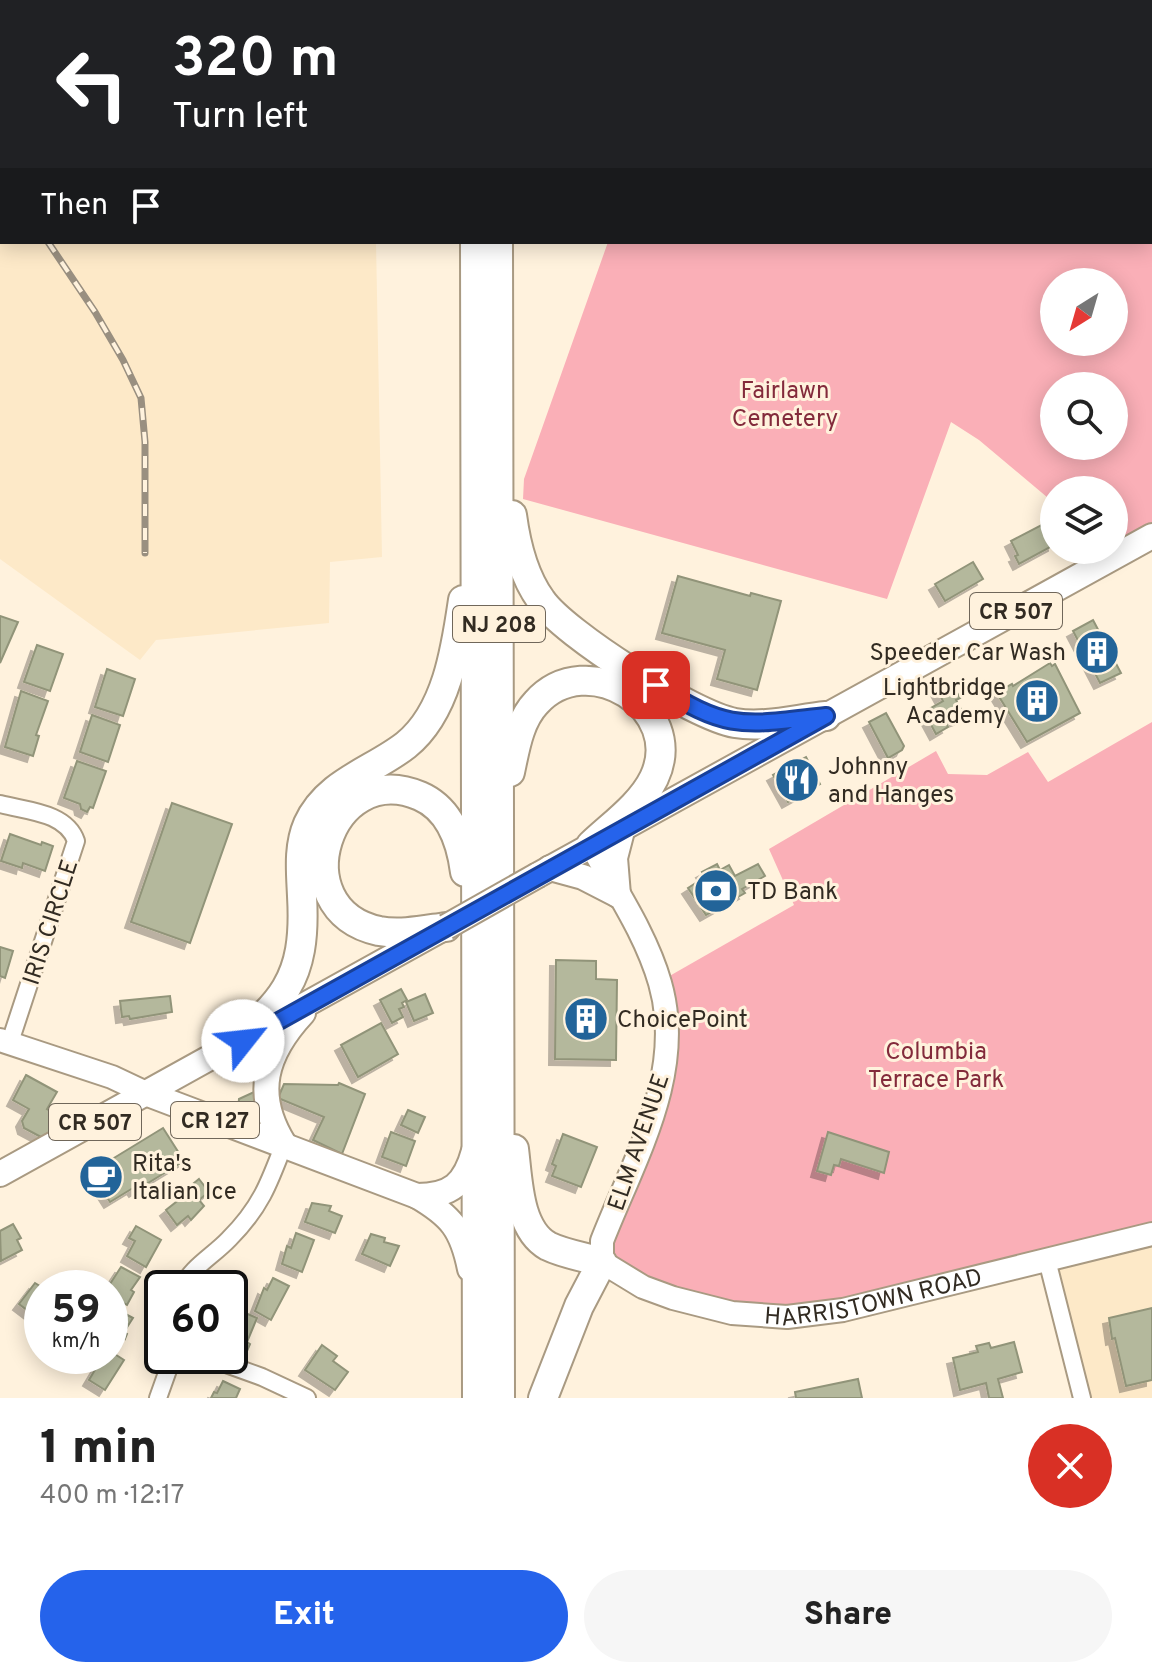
<!DOCTYPE html>
<meta charset="utf-8">
<style>
body{margin:0;font-family:Overpass,sans-serif;background:#f6f6f6;color:#222;height:100vh;display:flex;flex-direction:column;font-size:30px;white-space:nowrap}
*{box-sizing:border-box;margin:0}
p{font-size:26px;color:#767676}
.icon{flex:none;width:44px;height:44px;fill:none;stroke:currentColor;stroke-width:2;stroke-linecap:round;stroke-linejoin:round}
.map{position:relative;height:1398px;overflow:hidden}
.panel{display:flex;flex-direction:column;background:#fff;flex:1}
.panel>*{flex:none}
.hud{position:absolute;left:0px;top:0px;width:1152px;height:244px;box-shadow:0 4px 20px #0003;background:#202124;color:#fff;overflow:hidden}
.needle{width:52px;rotate:217deg}
.fabs{position:absolute;left:1040px;top:268px;display:grid;gap:16px}
.fabs a{display:grid;place-items:center;width:88px;height:88px;border-radius:50%;background:#fff;box-shadow:0 4px 20px #0003;font-size:40px}
.speed{position:absolute;left:24px;top:1270px;display:flex;gap:16px;font-size:40px;font-weight:700;text-align:center}
.speed>*{display:grid;place-content:center;width:104px;height:104px;border-radius:50%;background:#fff;box-shadow:0 4px 20px #0003;line-height:1}
.speed small{font-size:20px;font-weight:400}
.speed .limit{border:4px solid #111;border-radius:12px;background:#fff;color:#111}
.pin{position:absolute;display:grid;place-items:center;width:68px;height:68px;color:#fff;margin:-34px;border-radius:16px;box-shadow:0 4px 12px #0006}
.me{position:absolute;width:88px;margin:-44px;rotate:61deg;stroke-linejoin:round;filter:drop-shadow(0 0 6px #0008)}
.turn{display:flex;align-items:center;gap:28px;height:168px;padding:0 40px;font-size:36px}
.turn .icon{width:104px;height:104px;stroke-width:2.5}
.turn b{display:block;font-size:56px;line-height:68px}
.then{display:flex;align-items:center;height:76px;padding:0 40px;background:#0003;gap:16px;font-size:30px}
.round{display:grid;place-items:center;flex:none;width:84px;height:84px;border-radius:42px;background:#f6f6f6}
.summary{display:flex;align-items:center;justify-content:space-between;height:136px;padding:0 40px}
h1{font-size:48px;font-weight:800;line-height:60px}
.cta{display:flex;gap:16px;margin-top:auto;padding:16px 40px}
.cta a{flex:1;height:92px;border-radius:48px;background:#2563eb;color:#fff;font-size:32px;font-weight:800;line-height:92px;text-align:center}
.cta a+a{background:#f6f6f6;color:#222}
.map>svg:first-child{display:block}
.built{fill:#fde9c8}
.green{fill:#faafb7;fill-rule:evenodd}
.building{fill:#b4b89c;stroke:#919479;stroke-width:2;filter:url(#shadow)}
.lines{fill:none;stroke-linecap:round;stroke-linejoin:round}
.street-casing{stroke:#a99a82;stroke-width:20}
.secondary-casing{stroke:#a99a82;stroke-width:26}
.primary-casing{stroke:#a99a82;stroke-width:28}
.highway-casing{stroke:#a99a82;stroke-width:32}
.street{stroke:#fff;stroke-width:16}
.secondary{stroke:#fff;stroke-width:22}
.primary{stroke:#fff;stroke-width:24}
.highway{stroke:#fff;stroke-width:28}
.rail-casing{stroke:#998f80;stroke-width:7}
.rail{stroke:#fff2dd;stroke-width:4;stroke-dasharray:12;stroke-linecap:butt}
.primary-bridge-casing{stroke:#a99a82;stroke-width:28;stroke-linecap:butt}
.primary-bridge{stroke:#fff;stroke-width:24}
.route-casing{stroke:#184099;stroke-width:20}
.route{stroke:#2563eb;stroke-width:14}
.labels{text-anchor:middle;stroke-width:6;stroke-linejoin:round;paint-order:stroke}
.shield{fill:#fff2dd;stroke:#70675a;stroke-width:2}
.shield-label{font-size:22px;font-weight:bold;fill:#322b22}
.park-label{font-size:24px;fill:#832a3b;stroke:#fff2dd}
.poi-label{font-size:24px;fill:#322b22;stroke:#fff2dd;text-anchor:start}
.street-label{font-size:24px;fill:#322b22;stroke:#fff2dd}
</style>
<div class="map">
<svg width="1152" height="1398" viewBox="0 0 1152 1398">
<defs>
<filter id="shadow"><feDropShadow dx="-6" dy="6" stdDeviation="0" flood-color="#0004"/></filter>
</defs>
<rect width="100%" height="100%" fill="#fff2dd"/>
<!-- built -->
<g class="built">
<polygon points="0,0 329,0 2,2 2,242 376,242 382,557 330,562 329,623 156,640 140,660 0,559"/>
<polygon points="1152,1234 1152,1398 1082,1398 1047,1260"/>
</g>
<!-- green -->
<g class="green">
<path d="M 692,0 L 1152,0 L 1152,536 L 1114,550 L 1114,490 L 1054,490 L 1054,503 L 979,440 L 951,422 L 887,599 L 523,499 L 524,479 L 608,242 L 1150,242 L 1150,2 L 692,2 ZM 1054,282 L 1114,282 L 1114,342 L 1054,342 ZM 1054,386 L 1114,386 L 1114,446 L 1054,446 Z"/>
<polygon points="1152,722 1152,1234 843,1310 732,1313 602,1262 653,1112 659,982 794,905 769,849 936,751 948,774 987,775 1028,752 1048,782"/>
</g>
<!-- building -->
<g class="building">
<polygon points="1053,519 1054,545 1019,564 1015,556 1018,555 1011,541"/>
<polygon points="973,562 983,579 945,601 935,584"/>
<polygon points="678,576 750,596 751,593 781,601 757,690 717,679 725,650 662,633"/>
<polygon points="0,616 18,622 0,663"/>
<polygon points="1093,620 1121,673 1100,683 1073,631"/>
<polygon points="37,645 63,654 50,691 24,682"/>
<polygon points="1050,663 1052,666 1055,664 1080,713 1027,742 998,695 1001,693 1000,691 1012,684 1013,686"/>
<polygon points="107,669 135,679 123,716 95,707"/>
<polygon points="951,682 960,698 956,700 965,717 946,724 948,727 936,734 924,712 943,701 937,690"/>
<polygon points="21,691 48,701 36,735 39,736 33,756 5,747"/>
<polygon points="886,713 904,746 902,750 888,758 869,722"/>
<polygon points="92,715 120,725 108,762 80,752"/>
<polygon points="806,757 820,784 788,802 773,775"/>
<polygon points="77,761 106,771 93,808 90,807 87,812 81,809 80,804 64,798"/>
<polygon points="172,803 232,824 190,943 131,922"/>
<polygon points="10,834 41,845 42,842 53,846 45,871 23,863 22,868 1,861"/>
<polygon points="717,864 720,870 729,865 735,876 758,864 765,876 742,889 745,893 706,915 688,888 705,877 702,872"/>
<polygon points="0,947 13,951 5,978 0,976"/>
<polygon points="556,960 596,961 596,979 617,980 616,1060 555,1059"/>
<polygon points="401,989 407,1000 402,1003 404,1007 399,1009 403,1017 392,1023 380,1000"/>
<polygon points="425,994 433,1013 414,1021 406,1002"/>
<polygon points="170,996 172,1012 130,1019 129,1016 122,1017 120,1001"/>
<polygon points="381,1023 398,1054 358,1077 341,1045"/>
<polygon points="26,1075 57,1092 47,1109 66,1119 62,1126 41,1137 24,1128 22,1121 29,1109 13,1100"/>
<polygon points="339,1083 365,1094 342,1154 313,1140 324,1117 278,1098 284,1084 338,1085"/>
<polygon points="254,1092 255,1119 238,1111 239,1099"/>
<polygon points="408,1110 425,1117 418,1133 401,1125"/>
<polygon points="163,1128 184,1161 135,1191 133,1188 110,1202 91,1172"/>
<polygon points="391,1132 415,1141 406,1166 382,1157"/>
<polygon points="828,1132 889,1152 884,1173 841,1159 839,1166 834,1165 831,1175 817,1171"/>
<polygon points="563,1134 597,1147 581,1187 552,1176 556,1166 552,1164"/>
<polygon points="199,1179 209,1192 199,1200 204,1206 191,1220 188,1216 177,1225 166,1210 190,1191 188,1188"/>
<polygon points="312,1203 331,1206 329,1211 342,1216 335,1233 305,1222"/>
<polygon points="13,1224 21,1238 17,1240 22,1250 1,1261 0,1231"/>
<polygon points="136,1226 161,1240 146,1267 127,1256 135,1241 129,1238"/>
<polygon points="296,1233 314,1240 302,1272 282,1264 287,1246 291,1248"/>
<polygon points="371,1234 385,1238 384,1242 399,1246 390,1266 362,1254"/>
<polygon points="121,1267 140,1277 131,1290 134,1292 127,1305 110,1296 110,1284"/>
<polygon points="273,1278 289,1286 271,1320 255,1311 264,1288 267,1290"/>
<polygon points="35,1283 43,1288 40,1320 19,1304"/>
<polygon points="114,1308 133,1318 124,1332 127,1334 125,1339 123,1337 118,1345 110,1341 110,1316"/>
<polygon points="1152,1308 1152,1380 1126,1386 1115,1338 1112,1339 1109,1318"/>
<polygon points="243,1312 257,1318 247,1342 250,1344 244,1358 230,1353 230,1334 234,1336"/>
<polygon points="1014,1342 1022,1372 998,1379 1003,1398 989,1398 986,1383 960,1390 953,1358 978,1352 976,1346 989,1343 991,1348"/>
<polygon points="322,1345 337,1356 333,1361 348,1372 335,1390 305,1370"/>
<polygon points="110,1351 124,1360 105,1390 89,1380 99,1363 92,1359 94,1356 110,1356"/>
<polygon points="858,1379 862,1398 796,1398 795,1392"/>
<polygon points="223,1381 240,1389 236,1398 211,1398 214,1392 217,1393"/>
</g>
<g class="lines">
<!-- street casing -->
<g class="street-casing">
<g id="street">
<path d="M 0,804 C 26,811 66,812 76,841 L 10,1042"/>
<polyline points="1047,1260 1082,1398"/>
<path d="M 182,1288 C 191,1267 213,1256 229,1239 C 260,1208 269,1184 284,1144"/>
<polyline points="204,1356 262,1377 307,1398"/>
<polyline points="158,1398 173,1356"/>
</g>
</g>
<!-- secondary casing -->
<g class="secondary-casing">
<g id="secondary">
<path id="s1" d="M 591,845 C 615,889 646,934 660,983 C 686,1073 634,1159 602,1241 L 602,1262 L 643,1287 L 673,1298 L 732,1313 L 787,1317 L 843,1310 L 1152,1234"/>
<polyline points="0,1040 112,1077 148,1094"/>
</g>
</g>
<!-- primary casing -->
<g class="primary-casing">
<g id="primary">
<polyline points="550,868 583,877 618,895"/>
<polyline points="538,875 1152,536"/>
<polyline points="618,895 615,858 623,827"/>
<path d="M 148,1094 L 417,1196 C 451,1216 462,1229 470,1269"/>
<path d="M 284,1144 C 253,1094 265,1054 303,1013"/>
<polyline points="0,1174 442,929"/>
<path d="M 417,1196 C 451,1196 465,1184 474,1151"/>
</g>
</g>
<!-- highway casing -->
<g class="highway-casing">
<g id="highway">
<polyline points="474,0 474,2"/>
<polyline points="498,0 498,2"/>
<polyline points="475,242 477,1398"/>
<polyline points="498,242 500,1398"/>
<path d="M 512,515 C 516,545 523,575 541,600 C 564,634 694,716 735,723 C 764,728 796,719 826,716"/>
<path d="M 510,772 C 515,749 519,721 536,703 C 587,646 687,708 654,778 C 641,805 612,825 591,845"/>
<path d="M 446,927 C 424,930 401,935 379,931 C 279,909 329,757 420,796 C 450,809 461,841 465,872"/>
<path d="M 220,1054 C 282,1003 307,982 302,896 C 301,872 298,847 308,824 C 327,782 373,771 406,745 C 447,712 456,648 463,600"/>
<path d="M 514,1149 C 518,1180 518,1229 548,1246 C 564,1254 585,1257 602,1262 L 579,1306 L 543,1398"/>
</g>
</g>
<!-- street -->
<use href="#street" class="street"/>
<!-- secondary -->
<use href="#secondary" class="secondary"/>
<!-- primary -->
<use href="#primary" class="primary"/>
<!-- highway -->
<use href="#highway" class="highway"/>
<!-- rail casing -->
<g class="rail-casing">
<g id="rail">
<polyline points="0,171 2,174"/>
<polyline points="48,242 95,312 123,360 141,398 145,442 145,553"/>
</g>
</g>
<!-- rail -->
<use href="#rail" class="rail"/>
<!-- primary-bridge casing -->
<g class="primary-bridge-casing">
<polyline id="primary-bridge" points="446,927 538,875"/>
</g>
<!-- primary-bridge -->
<use href="#primary-bridge" class="primary-bridge"/>
</g>
<g class="lines">
<!-- route casing -->
<g class="route-casing">
<path id="route" d="M 243,1041 L 826,716 C 744,725 729,732 656,685"/>
</g>
<!-- route -->
<use href="#route" class="route"/>
</g>
<!-- icons -->
<defs>
<g id="building-disc" transform="scale(2.3)"><circle r="9.5" fill="#226499" stroke="#fff2dd"/><path d="M-4-6H4V6H1V3H-1V6H-4ZM-2.5-4.3h1.7v1.8h-1.7ZM.8-4.3h1.7v1.8H.8ZM-2.5-1h1.7V.8h-1.7ZM.8-1h1.7V.8H.8Z" fill="#fff"/></g>
<g id="restaurant-disc" transform="scale(2.3)"><circle r="9.5" fill="#226499" stroke="#fff2dd"/><path d="M-5-6h1v4h1v-4h1v4h1v-4h1v5L-1.5 .5V6h-2V.5L-5-1ZM5-6V6H3V1.5H1.5Q1.5-4 5-6Z" fill="#fff"/></g>
<g id="bank-disc" transform="scale(2.3)"><circle r="9.5" fill="#226499" stroke="#fff2dd"/><path d="M-6-4H6V4H-6ZM0-2.3a2.3 2.3 0 1 0 0 4.6a2.3 2.3 0 1 0 0-4.6Z" fill="#fff"/></g>
<g id="cafe-disc" transform="scale(2.3)"><circle r="9.5" fill="#226499" stroke="#fff2dd"/><path d="M-5.5-4.5H6V0H3Q3 3.5 0 3.5H-2.5Q-5.5 3.5-5.5 0ZM3-3.2v2h1.7v-2ZM-6 4.5H4V6H-6Z" fill="#fff"/></g>
</defs>
<g fill-rule="evenodd">
<use href="#building-disc" x="1097" y="652"/>
<use href="#building-disc" x="1037" y="701"/>
<use href="#restaurant-disc" x="797" y="780"/>
<use href="#bank-disc" x="716" y="891"/>
<use href="#building-disc" x="586" y="1019"/>
<use href="#cafe-disc" x="101" y="1177"/>
</g>
<g class="labels">
<!-- shield labels -->
<g class="shield">
<rect x="970" y="593" width="92" height="36" rx="6"/>
<rect x="453" y="606" width="92" height="36" rx="6"/>
<rect x="171" y="1102" width="88" height="36" rx="6"/>
<rect x="49" y="1104" width="92" height="36" rx="6"/>
</g>
<g class="shield-label">
<text x="1016" y="619">CR 507</text>
<text x="499" y="632">NJ 208</text>
<text x="215" y="1128">CR 127</text>
<text x="95" y="1130">CR 507</text>
</g>
<!-- park labels -->
<g class="park-label">
<text x="785" y="398">Fairlawn<tspan x="785" dy="28">Cemetery</tspan></text>
<text x="936" y="1059">Columbia<tspan x="936" dy="28">Terrace Park</tspan></text>
</g>
<!-- poi labels -->
<g class="poi-label">
<text x="1066" y="660" text-anchor="end">Speeder Car Wash</text>
<text x="1006" y="695" text-anchor="end">Lightbridge<tspan x="1006" dy="28">Academy</tspan></text>
<text x="828" y="774">Johnny<tspan x="828" dy="28">and Hanges</tspan></text>
<text x="747" y="899">TD Bank</text>
<text x="617" y="1027">ChoicePoint</text>
<text x="132" y="1171">Rita's<tspan x="132" dy="28">Italian Ice</tspan></text>
</g>
<!-- street labels -->
<g class="street-label">
<text transform="translate(50 922) rotate(-72)" y="8">IRIS CIRCLE</text>
<text transform="translate(638 1142) rotate(-71)" y="8">ELM AVENUE</text>
<text dy="8" stroke="none"><textPath href="#s1" startOffset="730">HARRISTOWN ROAD</textPath></text>
</g>
</g>
</svg>
<div class="fabs">
<a><svg class="needle" viewBox="-14 -14 28 28"><path d="M0-13l5 13h-10z" fill="#e53935"/><path d="M0 13l5-13h-10z" fill="#767676"/></svg></a>
<a><svg class="icon" aria-label="search" viewBox="0 0 24 24"><circle cx="10" cy="10" r="6"/><path d="M15 15l6 6"/></svg></a>
<a><svg class="icon" aria-label="layers" viewBox="0 0 24 24"><path d="M12 4l9 5-9 5-9-5zM3 14l9 5 9-5"/></svg></a>
</div>
<div class="speed"><div>59<small>km/h</small></div><div class="limit">60</div></div>
<div class="pin" style="left:656px;top:685px;background:#d93025"><svg class="icon" aria-label="arrive" viewBox="0 0 24 24"><path d="M6 21V4h12l-3 4 3 4H6"/></svg></div>
<svg class="me" style="left:243px;top:1041px" viewBox="-20 -20 40 40"><circle r="19" fill="#fff"/><path d="M0-13L10 11 0 6-10 11z" fill="#2563eb"/></svg>
<div class="hud">
<div class="turn"><svg class="icon" aria-label="left" viewBox="0 0 24 24"><path d="M17 20v-9H6M10 6l-5 5 5 5"/></svg><div><b>320 m</b>Turn left</div></div>
<div class="then">Then<svg class="icon" aria-label="arrive" viewBox="0 0 24 24"><path d="M6 21V4h12l-3 4 3 4H6"/></svg></div>
</div>
</div>
<section class="panel">
<div class="summary"><div><h1>1 min</h1><p>400 m · 12:17</p></div><a class="round" style="background:#d93025;color:#fff"><svg class="icon" aria-label="close" viewBox="0 0 24 24"><path d="M6 6l12 12M18 6L6 18"/></svg></a></div>
<div class="cta"><a>Exit</a><a>Share</a></div>
</section>
